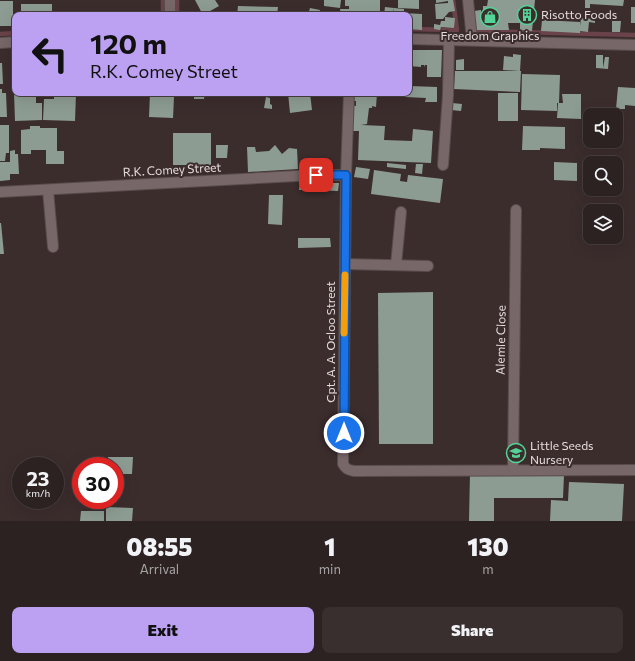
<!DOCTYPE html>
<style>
body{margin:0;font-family:Commissioner,sans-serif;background:#392f2f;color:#f1f3f6;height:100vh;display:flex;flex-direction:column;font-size:15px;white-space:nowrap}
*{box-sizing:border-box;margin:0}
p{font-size:13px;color:#a7a4a5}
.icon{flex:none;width:22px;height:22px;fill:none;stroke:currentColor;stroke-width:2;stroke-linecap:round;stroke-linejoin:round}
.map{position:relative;height:521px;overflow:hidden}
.sheet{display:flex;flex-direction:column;background:#2d2222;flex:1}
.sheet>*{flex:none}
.hud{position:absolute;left:12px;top:12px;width:400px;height:84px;border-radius:8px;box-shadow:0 4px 16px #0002,0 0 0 1px #483f40;background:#bca0f2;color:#111;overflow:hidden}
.fabs{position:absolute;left:583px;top:108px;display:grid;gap:8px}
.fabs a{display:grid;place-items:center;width:40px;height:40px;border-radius:8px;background:#2d2222;box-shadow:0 4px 16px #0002,0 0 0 1px #483f40;font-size:20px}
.speed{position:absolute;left:12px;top:457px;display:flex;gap:8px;font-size:20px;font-weight:700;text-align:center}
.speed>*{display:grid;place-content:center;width:52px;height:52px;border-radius:50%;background:#2d2222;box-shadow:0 4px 16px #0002,0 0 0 1px #483f40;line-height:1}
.speed small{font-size:10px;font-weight:400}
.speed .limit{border:6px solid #d22;background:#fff;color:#111}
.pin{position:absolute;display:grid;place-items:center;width:34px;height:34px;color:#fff;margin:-17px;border-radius:8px;box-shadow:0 2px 6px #0006}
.me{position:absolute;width:44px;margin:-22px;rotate:0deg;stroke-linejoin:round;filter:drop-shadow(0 0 3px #0008)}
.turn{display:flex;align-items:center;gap:14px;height:84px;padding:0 12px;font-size:18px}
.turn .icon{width:52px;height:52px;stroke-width:2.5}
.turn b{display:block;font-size:28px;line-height:34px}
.eta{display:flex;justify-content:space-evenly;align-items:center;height:68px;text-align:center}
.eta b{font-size:24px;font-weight:800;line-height:28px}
.cta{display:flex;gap:8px;margin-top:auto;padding:8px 12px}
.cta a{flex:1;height:46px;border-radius:8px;background:#bca0f2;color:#111;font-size:16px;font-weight:800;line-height:46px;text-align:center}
.cta a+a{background:#392f2f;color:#f1f3f6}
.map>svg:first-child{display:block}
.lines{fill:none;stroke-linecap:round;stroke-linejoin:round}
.stream{stroke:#694349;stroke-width:4.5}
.building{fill:#8d9c93}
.minor-casing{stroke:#594c4d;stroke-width:12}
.minor{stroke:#786768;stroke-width:10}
.route-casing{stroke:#114b97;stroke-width:10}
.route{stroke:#1a73e8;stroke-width:7}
.slow{stroke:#f59e0b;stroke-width:7}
.labels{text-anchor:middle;stroke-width:4;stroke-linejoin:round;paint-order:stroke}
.poi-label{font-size:12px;fill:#e5dbdb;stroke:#3c2d2d;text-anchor:start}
.street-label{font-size:12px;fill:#e5dbdb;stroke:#3c2d2d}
</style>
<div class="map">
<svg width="635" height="521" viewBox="0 0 635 521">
<rect width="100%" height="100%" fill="#3c2d2d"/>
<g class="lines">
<!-- stream -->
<g class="stream">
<polyline points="163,0 163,15"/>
<polyline points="177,0 177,15"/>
<polyline points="14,18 14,33"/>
<polyline points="474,25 475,31 635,35"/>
<polyline points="409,29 457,30 453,0"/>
<polyline points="0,34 15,33"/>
</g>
</g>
<!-- building -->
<g class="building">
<polygon points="195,0 215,0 219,6 203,15"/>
<polygon points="324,0 341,0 340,8 324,6"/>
<polygon points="345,0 380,0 380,12 354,12 354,15 341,15 340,9 349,9 349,6 345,6"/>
<polygon points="398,0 419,0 419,9 398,8"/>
<polygon points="436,0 453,0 455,11 449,12 443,19 436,19 435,4 448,3 448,1 436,3"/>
<polygon points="488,0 535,0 532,31 520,30 520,23 508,23 509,30 476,30 474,11 481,10 481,15 483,15 483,6 487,6"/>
<polygon points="585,0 624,0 623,6 590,4 590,8 585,8"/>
<rect x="0" y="1" width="13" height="25"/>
<rect x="21" y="4" width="31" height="11"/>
<polygon points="238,6 278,7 277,15 237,15"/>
<polygon points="385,7 394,8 393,15 384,15"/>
<rect x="631" y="7" width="4" height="16"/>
<polygon points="310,8 320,10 319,15 308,15"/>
<polygon points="394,8 404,9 404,13 422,14 422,30 409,29 409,15 394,15"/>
<polygon points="445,17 455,18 454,28 441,27 440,30 434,29 434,24 440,25 441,21 445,21"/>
<polygon points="581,18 595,19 595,23 589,22 588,32 580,31 580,33 541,31 542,20 580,22 580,26"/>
<polygon points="612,21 621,21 620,32 612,32"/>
<polygon points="409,50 442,50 441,77 427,77 427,65 425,65 425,67 424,65 421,65 421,67 409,66"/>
<polygon points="513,54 521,55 520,71 503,70 504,56 513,57"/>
<polygon points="596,55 603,55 603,68 605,57 609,57 608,69 596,68"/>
<rect x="11" y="57" width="4" height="13"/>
<polygon points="464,59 464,70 456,70 456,60"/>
<polygon points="0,63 2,63 3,84 0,84"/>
<polygon points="455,71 521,71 520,92 454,89"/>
<polygon points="522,74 560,75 559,103 557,103 557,111 521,110"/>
<polygon points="409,86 437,87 437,102 425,102 426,98 405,97 405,95 403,95 403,93 409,93"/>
<polygon points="618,87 635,88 635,106 625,105 625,109 616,109"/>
<polygon points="0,89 2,89 2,93 6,93 7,117 0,117"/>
<polygon points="14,93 36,93 36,103 42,103 42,120 15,121"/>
<polygon points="66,93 76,93 75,121 43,120 44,99 54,99 54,94 66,94"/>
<polygon points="150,93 177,93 177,97 174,97 173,118 149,117"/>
<polygon points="194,93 205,93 204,99 194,99"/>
<polygon points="288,93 310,93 312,110 290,113"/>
<polygon points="354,93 377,93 376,107 372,106 372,108 369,108 367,124 361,125 385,126 384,140 412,141 413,129 433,131 431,163 358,160 359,131 351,131 351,105 356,106 356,101 353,101"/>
<rect x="498" y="93" width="20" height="28"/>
<polygon points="562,94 581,94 581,119 557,118 558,103 563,103"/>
<polygon points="266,97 270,98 270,104 272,105 272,109 264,108"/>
<polygon points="452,103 462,104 461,111 451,110"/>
<rect x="0" y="125" width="9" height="28"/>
<polygon points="30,126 40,126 40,128 57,128 57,151 64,151 64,164 46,164 46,150 31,150 31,154 21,154 21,130 30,129"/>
<polygon points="523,126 565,127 565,149 540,148 540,150 522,150"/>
<rect x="173" y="133" width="38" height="32"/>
<polygon points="216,145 228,145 227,158 216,158"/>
<polygon points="275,145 282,154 289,148 297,149 298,169 248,172 247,147 255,147 256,152 269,151"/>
<polygon points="15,150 15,154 18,154 19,174 10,174 10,180 0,181 0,162 10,162 10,151"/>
<polygon points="0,153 6,153 5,161 0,161"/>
<polygon points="554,162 577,163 577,181 554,180"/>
<polygon points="387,163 406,165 406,169 387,167"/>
<polygon points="416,164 423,164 422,174 415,173"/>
<polygon points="356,167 370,169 368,179 354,177"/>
<polygon points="374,170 401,174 400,181 407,182 408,175 443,179 440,203 371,194"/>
<polygon points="300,182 312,183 312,190 299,190"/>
<polygon points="314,182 327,183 327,185 333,185 333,183 339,183 338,191 314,190"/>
<polygon points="269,195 283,195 282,225 268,224"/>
<polygon points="0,223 1,223 4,254 0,254"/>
<polygon points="298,238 330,238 331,247 298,248"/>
<polygon points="433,292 433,444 379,444 378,293"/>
<polygon points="108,457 133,457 132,474 115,474 115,466 108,466"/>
<polygon points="470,474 564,475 563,498 494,498 494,521 469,521"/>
<polygon points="569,482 624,484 622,521 550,521 551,500 568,501"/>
<polygon points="106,507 133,508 132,521 106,521"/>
<polygon points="81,511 104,511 104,521 80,521"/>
</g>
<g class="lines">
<!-- minor casing -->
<g class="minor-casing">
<g id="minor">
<polyline points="468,0 472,40"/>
<polyline points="170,15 170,0"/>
<polyline points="409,39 635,45"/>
<polyline points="0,43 15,42"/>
<path d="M 349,93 L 346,175 L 343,464 C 346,469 348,470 354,471 L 635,470"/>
<polyline points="443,165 448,95 449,39"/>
<polyline points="48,190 53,247"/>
<polyline points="0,192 316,175 346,175"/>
<polyline points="345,264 428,266"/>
<polyline points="396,265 401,212"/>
<polyline points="513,470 516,210"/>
</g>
</g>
<!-- minor -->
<use href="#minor" class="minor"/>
</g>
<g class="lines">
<!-- route casing -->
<g class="route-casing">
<polyline id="route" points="316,175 346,175 344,433"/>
</g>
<!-- route -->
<use href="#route" class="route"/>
<!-- slow -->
<polyline class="slow" points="344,333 345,275"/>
</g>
<!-- icons -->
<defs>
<g id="building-ring" transform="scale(1)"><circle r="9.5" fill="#3c2d2d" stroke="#53d397" stroke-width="1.5"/><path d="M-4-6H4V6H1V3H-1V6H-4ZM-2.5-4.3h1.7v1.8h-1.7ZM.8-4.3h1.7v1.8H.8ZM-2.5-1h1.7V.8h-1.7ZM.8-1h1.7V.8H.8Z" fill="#53d397"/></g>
<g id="shop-ring" transform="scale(1)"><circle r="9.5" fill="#3c2d2d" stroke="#53d397" stroke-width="1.5"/><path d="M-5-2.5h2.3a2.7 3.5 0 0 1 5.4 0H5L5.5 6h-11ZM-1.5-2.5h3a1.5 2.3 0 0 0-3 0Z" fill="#53d397"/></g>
<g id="school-ring" transform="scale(1)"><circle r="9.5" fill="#3c2d2d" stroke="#53d397" stroke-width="1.5"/><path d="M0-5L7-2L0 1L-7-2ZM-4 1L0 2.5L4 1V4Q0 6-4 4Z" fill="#53d397"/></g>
</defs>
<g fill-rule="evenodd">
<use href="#building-ring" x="527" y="15"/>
<use href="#shop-ring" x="490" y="17"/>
<use href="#school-ring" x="516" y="453"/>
</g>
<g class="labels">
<!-- poi labels -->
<g class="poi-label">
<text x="541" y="19">Risotto Foods</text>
<text x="490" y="40" text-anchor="middle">Freedom Graphics</text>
<text x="530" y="450">Little Seeds<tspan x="530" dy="14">Nursery</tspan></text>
</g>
<!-- street labels -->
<g class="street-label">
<text transform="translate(172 170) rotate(-3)" y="4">R.K. Comey Street</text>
<text transform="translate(501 340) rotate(-89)" y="4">Alemle Close</text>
<text transform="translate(331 342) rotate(-90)" y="4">Cpt. A. A. Ocloo Street</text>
</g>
</g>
</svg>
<div class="fabs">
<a><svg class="icon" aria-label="sound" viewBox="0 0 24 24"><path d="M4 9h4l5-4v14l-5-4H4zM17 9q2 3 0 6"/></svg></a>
<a><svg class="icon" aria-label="search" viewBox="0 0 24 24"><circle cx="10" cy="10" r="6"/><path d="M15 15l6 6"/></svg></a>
<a><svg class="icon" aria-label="layers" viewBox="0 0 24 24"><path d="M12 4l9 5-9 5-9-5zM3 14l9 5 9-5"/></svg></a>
</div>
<div class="speed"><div>23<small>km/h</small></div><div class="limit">30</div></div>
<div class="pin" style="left:316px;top:175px;background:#d93025"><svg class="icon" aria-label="arrive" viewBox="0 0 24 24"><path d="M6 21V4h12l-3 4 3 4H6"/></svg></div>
<svg class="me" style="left:344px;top:433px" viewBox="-20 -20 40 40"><circle r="17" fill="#1a73e8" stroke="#fff" stroke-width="3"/><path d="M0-11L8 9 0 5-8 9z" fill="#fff"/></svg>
<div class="hud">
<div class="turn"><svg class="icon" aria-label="left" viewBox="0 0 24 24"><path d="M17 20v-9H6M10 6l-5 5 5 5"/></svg><div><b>120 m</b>R.K. Comey Street</div></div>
</div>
</div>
<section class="sheet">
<div class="eta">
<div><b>08:55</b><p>Arrival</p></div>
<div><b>1</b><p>min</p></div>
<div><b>130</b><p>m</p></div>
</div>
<div class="cta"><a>Exit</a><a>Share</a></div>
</section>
